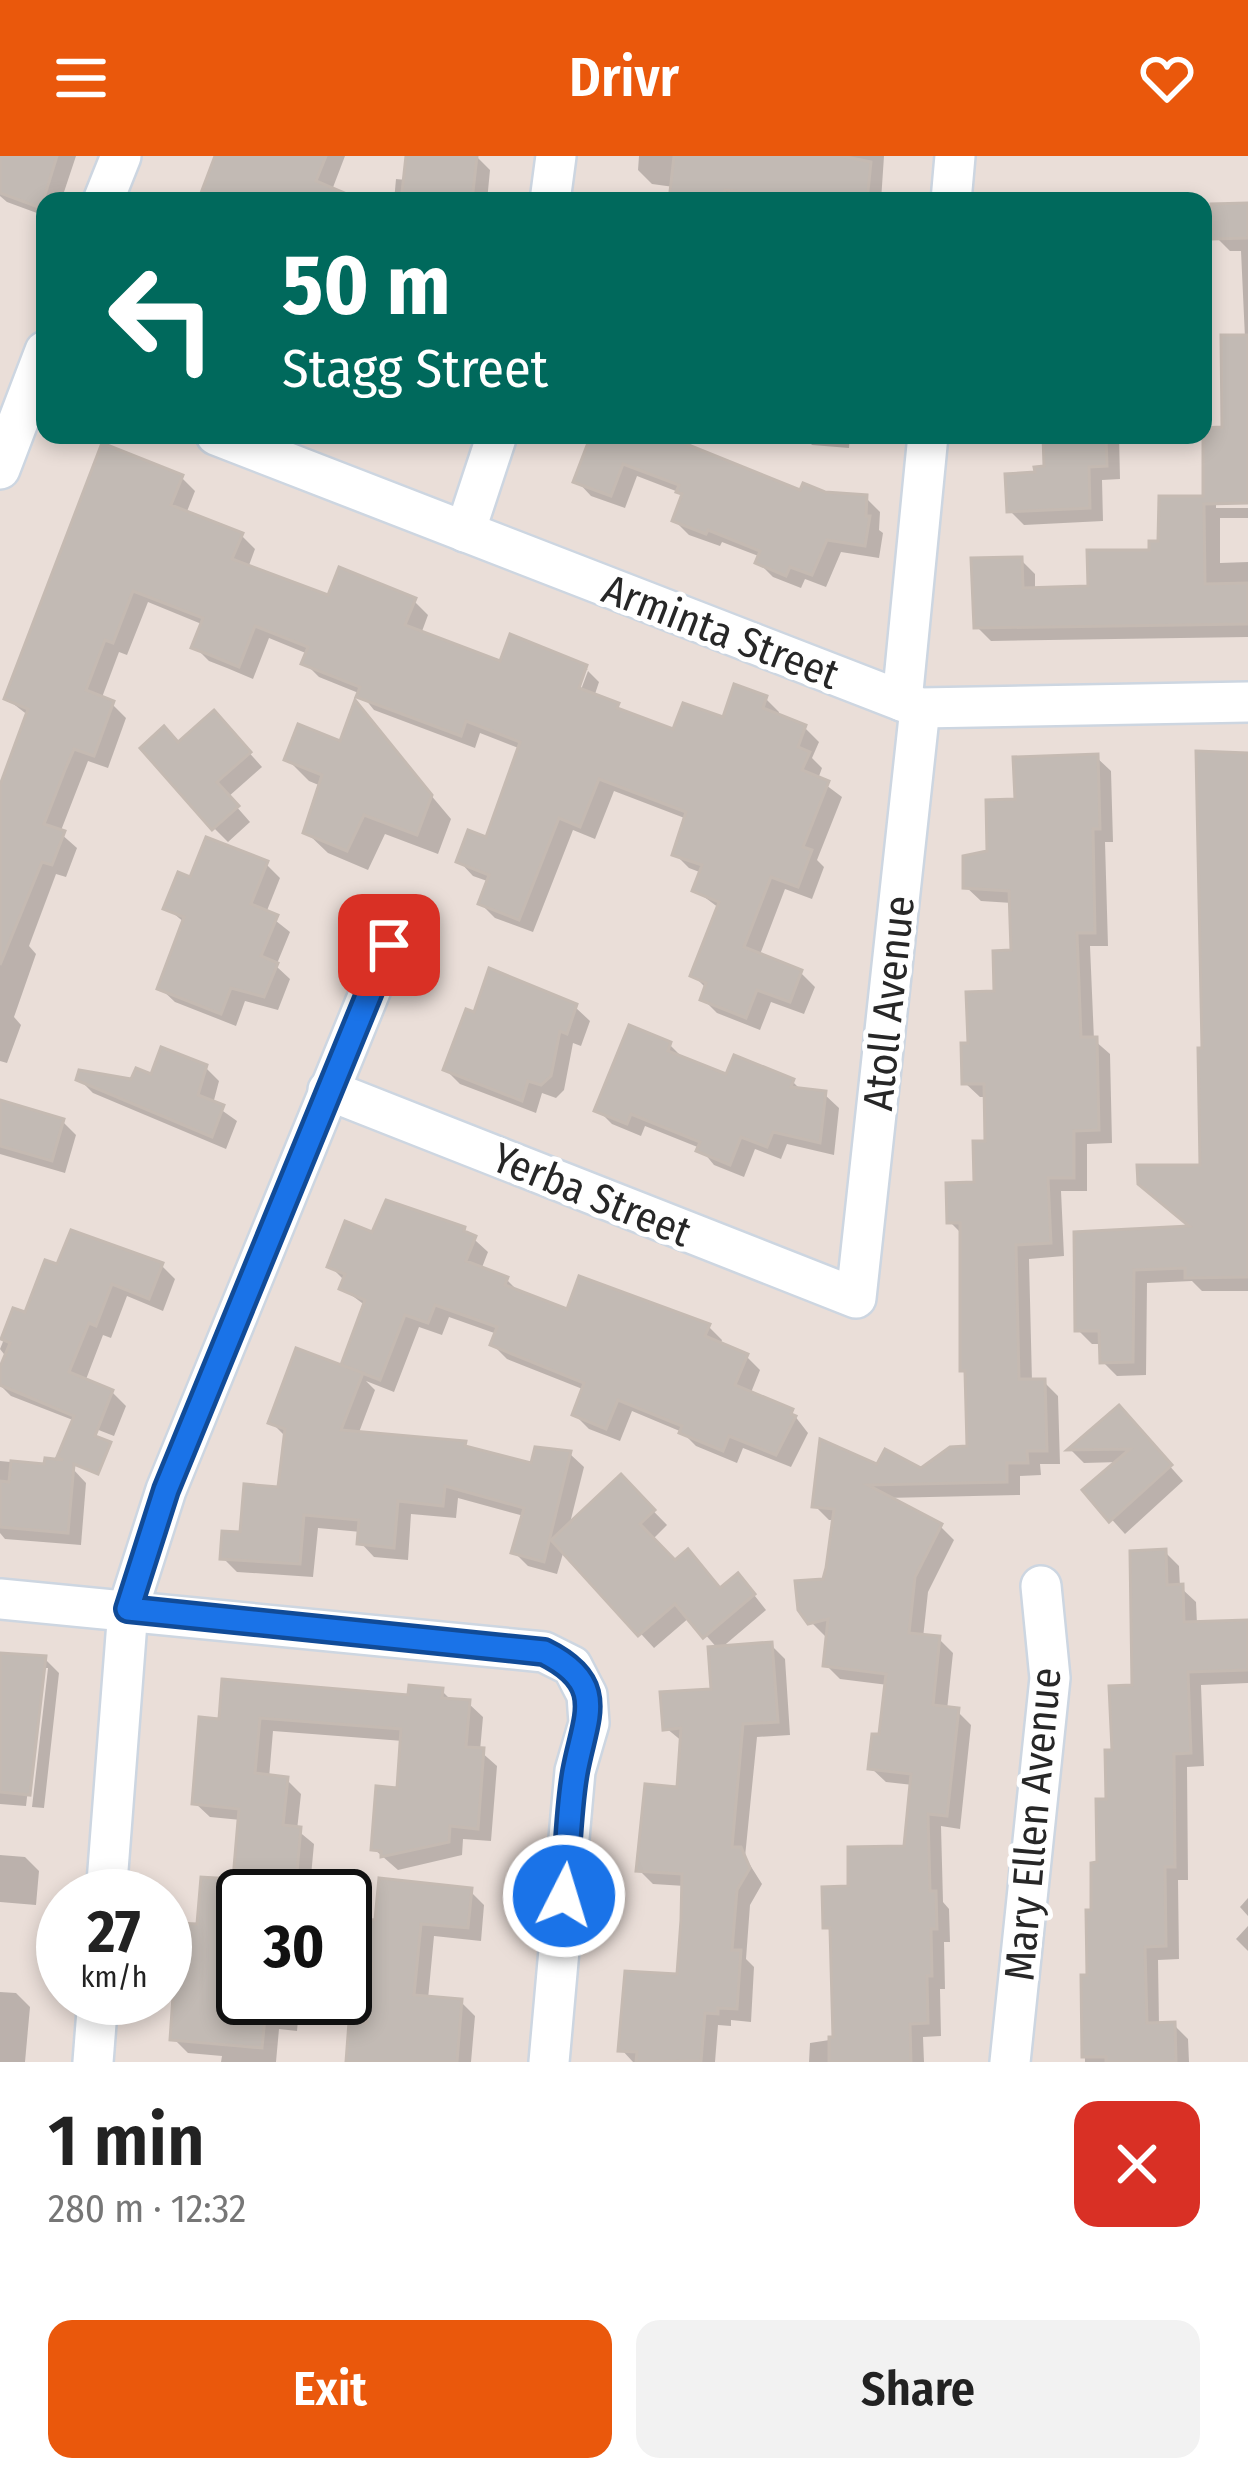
<!DOCTYPE html>
<meta charset="utf-8">
<style>
body{margin:0;font-family:"Fira Sans Condensed",sans-serif;background:#f2f2f2;color:#222;height:100vh;display:flex;flex-direction:column;font-size:45px;white-space:nowrap}
*{box-sizing:border-box;margin:0}
p{font-size:39px;color:#767676}
.icon{flex:none;width:66px;height:66px;fill:none;stroke:currentColor;stroke-width:2;stroke-linecap:round;stroke-linejoin:round}
.map{position:relative;height:1906px;overflow:hidden}
.side{display:flex;flex-direction:column;background:#fff;flex:1}
.side>*{flex:none}
.top-card{position:absolute;left:36px;top:36px;width:1176px;height:252px;border-radius:24px;box-shadow:0 6px 18px #0003;background:#00695c;color:#fff;overflow:hidden}
.speed{position:absolute;left:36px;top:1713px;display:flex;gap:24px;font-size:60px;font-weight:700;text-align:center}
.speed>*{display:grid;place-content:center;width:156px;height:156px;border-radius:50%;background:#fff;box-shadow:0 6px 18px #0003;line-height:1}
.speed small{font-size:30px;font-weight:400}
.speed .limit{border:6px solid #111;border-radius:18px;background:#fff;color:#111}
.pin{position:absolute;display:grid;place-items:center;width:102px;height:102px;color:#fff;margin:-51px;border-radius:24px;box-shadow:0 6px 18px #0006}
.me{position:absolute;width:132px;margin:-66px;rotate:5deg;stroke-linejoin:round;filter:drop-shadow(0 0 9px #0008)}
.turn{display:flex;align-items:center;gap:42px;height:252px;padding:0 48px;font-size:54px}
.turn .icon{width:156px;height:156px;stroke-width:2.5}
.turn b{display:block;font-size:84px;line-height:102px}
.round{display:grid;place-items:center;flex:none;width:126px;height:126px;border-radius:24px;background:#f2f2f2}
.summary{display:flex;align-items:center;justify-content:space-between;height:204px;padding:0 48px}
h1{font-size:72px;font-weight:600;line-height:90px}
.button{display:flex;gap:24px;margin-top:auto;padding:24px 48px}
.button a{flex:1;height:138px;border-radius:24px;background:#ea580c;color:#fff;font-size:48px;font-weight:600;line-height:138px;text-align:center}
.button a+a{background:#f2f2f2;color:#222}
header{display:flex;justify-content:space-between;align-items:center;height:156px;padding:0 48px;background:#ea580c;color:#fff;font-size:54px;font-weight:600}
.map>svg:first-child{display:block}
.shadow{fill:#0003}
.building{fill:#c2bab4;stroke:#c5bab2;stroke-width:3}
.lines{fill:none;stroke-linecap:round;stroke-linejoin:round}
.street-casing{stroke:#cdd6e1;stroke-width:44}
.street{stroke:#fff;stroke-width:39}
.route-casing{stroke:#114b97;stroke-width:30}
.route{stroke:#1a73e8;stroke-width:21}
.labels{text-anchor:middle;stroke-width:10;stroke-linejoin:round;paint-order:stroke}
.street-label{font-size:42px;fill:#272727;stroke:#fff}
</style>
<header><svg class="icon" aria-label="menu" viewBox="0 0 24 24"><path d="M4 6h16M4 12h16M4 18h16"/></svg>Drivr<svg class="icon" aria-label="heart" viewBox="0 0 24 24"><path d="M12 20l-8-8c-3-5 5-10 8-4 3-6 11-1 8 4z"/></svg></header>
<div class="map">
<svg width="1248" height="1906" viewBox="0 0 1248 1906">
<rect width="100%" height="100%" fill="#eaded8"/>
<!-- shadow -->
<g class="shadow">
<polygon points="5,0 76,0 61,45 45,45 45,60 7,46 0,40 0,12"/>
<polygon points="218,0 345,0 332,34 360,45 201,45"/>
<polygon points="409,0 476,0 490,14 487,45 394,45 396,23 406,24"/>
<polygon points="639,0 884,0 881,45 672,45 674,31 652,28 638,14"/>
<polygon points="1248,50 1248,346 1216,346 1216,352 1248,352 1248,362 1220,362 1220,407 1248,406 1248,481 991,485 977,471 1021,404 1035,418 1035,435 1091,433 1152,397 1206,343 1245,182 1241,95 1230,95 1216,81"/>
<polygon points="373,279 400,279 397,288"/>
<polygon points="591,279 658,279 802,338 866,342 880,356 879,374 883,377 879,402 841,396 826,431 805,423 801,432 773,421 759,407 761,401 722,386 720,390 689,379 675,365 684,340 681,337 637,320 625,352 591,340 577,325"/>
<polygon points="803,279 850,279 849,292 812,289"/>
<polygon points="1046,279 1119,279 1120,323 1102,324 1103,365 1024,369 1010,355 1047,313"/>
<polygon points="181,321 195,335 186,358 241,379 255,393 248,412 330,443 414,445 428,459 421,478 502,509 585,512 588,514 582,514 576,547 588,515 599,526 594,541 617,550 626,558 675,577 725,565 765,542 779,556 778,561 805,572 819,586 812,602 822,612 818,623 842,641 817,704 824,711 812,743 785,733 759,801 801,817 815,831 804,858 771,846 760,874 717,857 703,843 707,833 693,819 719,752 695,734 702,717 689,712 675,698 687,663 614,635 595,683 573,674 533,776 495,762 481,748 490,726 473,720 459,705 487,685 521,593 480,577 475,592 374,554 361,538 319,521 305,507 308,498 269,482 253,523 227,512 209,505 195,491 204,469 148,446 127,499 119,496 101,544 112,548 126,562 108,612 88,605 60,677 77,692 66,721 56,718 29,790 36,798 14,861 21,869 7,907 0,905 0,638 29,560 7,543"/>
<polygon points="356,550 451,663 438,698 385,678 368,714 328,697 306,676 321,630 309,625 288,604 342,589"/>
<polygon points="227,572 262,611 228,641 250,666 228,686 214,672 179,589"/>
<polygon points="1248,599 1248,1135 1202,1135 1192,1125 1147,1127 1146,1219 1117,1220 1103,1206 1102,1188 1092,1188 1078,1174 1077,1079 1194,1072 1203,1012 1206,895"/>
<polygon points="1096,601 1111,615 1113,686 1105,686 1108,790 1090,790 1094,884 1110,898 1112,987 1087,988 1087,1035 1061,1035 1064,1100 1029,1103 1032,1226 1044,1226 1058,1240 1060,1308 1040,1308 1041,1319 1020,1320 1020,1339 886,1342 940,1370 954,1384 928,1436 923,1482 939,1483 953,1497 947,1554 957,1555 971,1569 960,1673 941,1670 943,1746 949,1753 950,1786 944,1786 945,1833 940,1833 941,1880 923,1881 924,1906 809,1906 810,1887 836,1883 833,1778 826,1770 852,1733 906,1693 913,1629 886,1626 871,1612 881,1581 888,1529 840,1523 826,1509 829,1479 825,1480 811,1466 826,1426 835,1364 829,1364 815,1350 879,1312 921,1315 970,1293 968,1219 963,1214 963,1079 950,1066 977,1029 988,988 987,941 980,941 965,927 971,890 1014,797 1012,747 981,745 966,731 990,697 1018,646"/>
<polygon points="266,708 280,722 266,757 290,776 276,810 290,823 278,854 245,845 236,870 175,846 160,832 185,767 167,752 191,725"/>
<polygon points="575,851 590,865 581,890 573,887 564,934 556,942 542,937 536,957 460,928 446,914"/>
<polygon points="670,889 685,904 728,922 792,925 802,935 824,938 839,952 834,999 787,988 781,1003 755,993 744,1021 714,1009 700,992 645,970 641,980 612,968 598,954"/>
<polygon points="205,911 219,925 213,948 237,965 226,993 93,937 79,923 133,926"/>
<polygon points="0,948 62,965 76,979 65,1017 0,998"/>
<polygon points="464,1074 488,1096 481,1114 506,1123 521,1138 568,1157 708,1170 722,1184 720,1190 746,1200 760,1214 750,1239 791,1255 808,1277 791,1311 743,1292 737,1307 696,1290 682,1276 632,1255 620,1285 589,1273 575,1259 585,1234 507,1203 493,1189 497,1178 449,1161 442,1179 419,1171 394,1236 366,1225 375,1234 358,1279 465,1288 470,1294 533,1311 570,1298 584,1311 569,1371 621,1322 667,1369 652,1384 675,1408 721,1435 751,1435 766,1454 720,1493 771,1489 785,1503 790,1579 757,1581 745,1701 762,1728 750,1749 746,1803 754,1811 751,1866 731,1864 731,1870 718,1869 715,1906 633,1906 621,1893 680,1821 685,1730 653,1728 639,1714 679,1634 683,1586 666,1572 714,1536 718,1493 690,1461 654,1492 564,1394 557,1418 528,1410 514,1396 524,1360 458,1342 456,1362 411,1358 408,1404 374,1401 360,1386 361,1376 318,1372 313,1421 237,1416 223,1402 281,1335 285,1280 271,1266 354,1217 366,1150 342,1132 345,1125 330,1110 374,1080"/>
<polygon points="161,1109 175,1123 163,1155 127,1140 111,1182 103,1179 85,1226 112,1236 126,1250 114,1280 11,1240 0,1229 7,1202 0,1193 15,1156 27,1160"/>
<polygon points="1119,1253 1183,1325 1125,1378 1086,1335 1119,1306 1084,1307 1071,1294"/>
<polygon points="0,1305 72,1312 86,1327 81,1389 5,1383 0,1377"/>
<polygon points="1165,1396 1179,1410 1180,1431 1196,1446 1197,1468 1248,1467 1248,1527 1201,1529 1204,1610 1187,1611 1188,1724 1178,1724 1179,1803 1158,1804 1159,1869 1174,1869 1188,1883 1189,1906 1085,1906 1084,1822 1090,1822 1115,1596 1135,1532"/>
<polygon points="0,1500 45,1503 59,1517 44,1652 32,1651 48,1512 42,1512 26,1650 0,1648"/>
<polygon points="442,1535 453,1546 468,1547 483,1561 480,1595 497,1610 491,1685 463,1683 462,1699 398,1714 374,1693 399,1635 403,1585 273,1575 269,1622 286,1623 301,1638 297,1674 314,1688 311,1720 331,1740 243,1740 243,1842 300,1842 297,1875 279,1873 276,1906 221,1906 222,1900 188,1897 174,1883 199,1771 236,1726 241,1664 210,1661 195,1647 222,1566"/>
<polygon points="0,1699 25,1701 39,1715 36,1749 0,1746"/>
<polygon points="470,1735 484,1749 481,1785 434,1780 428,1843 460,1845 475,1860 471,1906 349,1906 370,1871 374,1816 362,1804 378,1767"/>
<polygon points="1248,1742 1248,1760 1240,1751"/>
<polygon points="1248,1770 1248,1795 1236,1783"/>
<polygon points="0,1836 16,1837 30,1851 25,1906 0,1906"/>
</g>
<!-- building -->
<g class="building">
<polygon points="0,0 57,0 41,52 0,37"/>
<polygon points="215,0 326,0 316,25 363,45 198,45"/>
<polygon points="406,0 477,0 472,45 401,45"/>
<polygon points="674,0 842,0 871,6 867,45 815,45 725,34 723,45 669,45"/>
<polygon points="1248,47 1248,82 1213,83 1211,48"/>
<polygon points="1221,179 1248,179 1248,347 1204,348 1205,428 1248,427 1248,468 974,472 971,402 1022,401 1023,432 1088,430 1087,394 1149,394 1149,385 1158,385 1159,340 1203,340 1203,272 1222,271"/>
<polygon points="591,279 664,279 800,334 803,327 825,336 867,339 866,360 870,360 865,390 827,384 812,419 790,411 786,420 755,407 760,395 708,374 706,378 672,365 682,338 676,336 679,329 623,308 611,340 573,326"/>
<polygon points="1043,279 1106,279 1107,310 1089,311 1090,352 1007,356 1005,318 1035,316 1034,311 1044,310"/>
<polygon points="102,287 183,319 171,349 243,377 232,403 328,439 339,411 416,442 405,469 500,505 510,478 587,509 579,532 619,547 617,552 673,573 683,547 723,561 734,528 767,540 763,552 806,569 798,591 810,596 802,614 829,625 803,691 812,694 798,731 771,721 744,791 802,814 790,846 757,834 746,862 700,844 706,827 690,820 719,746 692,735 702,709 672,699 686,656 599,623 580,671 559,662 519,764 478,748 489,719 456,706 468,674 486,681 520,586 466,565 461,580 356,541 360,531 301,508 308,491 255,470 239,511 210,499 191,492 203,462 133,435 113,487 105,484 86,534 114,545 94,600 74,593 65,614 44,668 65,675 52,709 42,706 0,809 0,629 28,553 4,543"/>
<polygon points="355,544 432,639 417,679 364,659 347,695 303,677 322,619 284,604 298,568 340,585"/>
<polygon points="214,554 251,596 217,626 239,650 212,674 140,592 164,570 178,586"/>
<polygon points="1196,595 1248,597 1248,1121 1185,1122 1185,1112 1134,1114 1133,1206 1100,1207 1099,1175 1075,1175 1074,1076 1189,1070 1138,1028 1137,1009 1200,1009 1198,892 1202,892"/>
<polygon points="1098,598 1100,673 1093,673 1095,777 1077,777 1081,881 1097,881 1099,974 1074,975 1074,1022 1048,1022 1051,1087 1016,1089 1019,1223 1045,1223 1047,1295 1027,1295 1028,1307 1007,1307 1007,1326 868,1329 942,1368 915,1421 909,1477 940,1480 933,1549 959,1552 947,1660 928,1658 930,1735 936,1735 937,1773 931,1773 932,1820 927,1820 928,1867 910,1868 911,1906 829,1906 829,1881 833,1881 830,1772 823,1772 822,1731 848,1730 848,1691 904,1690 911,1618 868,1613 872,1578 879,1578 886,1518 823,1510 828,1463 808,1468 798,1454 795,1425 823,1423 826,1412 834,1353 812,1351 820,1283 877,1308 885,1293 921,1312 950,1291 967,1290 965,1215 960,1215 960,1067 947,1067 946,1027 974,1026 973,985 985,985 984,928 962,928 961,887 968,887 966,836 994,835 993,795 1011,794 1009,735 963,732 963,700 987,695 986,644 1015,643 1013,601"/>
<polygon points="206,681 268,705 251,748 278,759 261,800 278,807 264,841 231,832 221,858 157,833 184,761 163,753 178,716 190,721"/>
<polygon points="489,812 577,848 567,878 560,875 551,920 541,929 528,925 522,945 443,914 466,853 474,856"/>
<polygon points="629,869 671,886 668,895 726,918 734,899 794,923 791,931 826,935 820,987 773,976 767,991 741,981 730,1009 696,995 700,986 631,958 627,968 594,955"/>
<polygon points="161,891 207,909 198,939 224,949 212,981 76,924 79,914 131,923 136,912 151,918"/>
<polygon points="0,944 64,963 52,1005 0,990"/>
<polygon points="386,1044 465,1071 464,1075 476,1080 466,1105 508,1121 505,1129 567,1153 579,1120 710,1168 705,1180 748,1198 735,1229 793,1253 791,1258 796,1260 776,1299 729,1280 723,1295 679,1277 682,1270 618,1244 606,1273 572,1259 584,1227 490,1189 497,1171 435,1149 428,1167 405,1159 380,1224 341,1209 365,1144 339,1133 345,1118 327,1111 345,1065 372,1076"/>
<polygon points="71,1074 163,1107 149,1143 112,1128 96,1170 89,1167 69,1216 113,1234 95,1280 111,1286 98,1318 74,1308 68,1377 0,1371 0,1325 9,1326 11,1305 44,1308 45,1302 63,1304 57,1301 74,1260 0,1229 0,1211 10,1187 1,1183 13,1152 25,1156 45,1104 57,1108"/>
<polygon points="296,1192 363,1217 341,1274 466,1285 465,1290 531,1307 535,1291 571,1295 544,1406 511,1397 524,1352 445,1330 443,1350 398,1345 394,1392 357,1388 359,1364 304,1359 300,1408 220,1403 222,1375 240,1376 244,1328 278,1331 285,1273 268,1267"/>
<polygon points="1119,1249 1172,1309 1109,1366 1082,1334 1130,1293 1067,1294"/>
<polygon points="621,1318 655,1354 640,1368 675,1404 688,1393 720,1432 738,1417 755,1438 703,1482 675,1448 638,1480 551,1384"/>
<polygon points="1166,1393 1167,1429 1183,1428 1184,1466 1248,1464 1248,1514 1188,1516 1191,1597 1174,1598 1175,1711 1165,1711 1166,1790 1145,1791 1147,1867 1175,1866 1176,1906 1106,1906 1106,1901 1082,1901 1081,1819 1087,1819 1086,1754 1091,1754 1091,1707 1097,1706 1096,1643 1106,1643 1105,1594 1112,1594 1109,1530 1132,1529 1130,1395"/>
<polygon points="772,1486 778,1566 743,1568 732,1691 741,1691 750,1712 737,1734 732,1794 741,1794 737,1853 718,1852 718,1858 705,1857 701,1905 636,1906 637,1896 618,1895 625,1815 677,1818 681,1764 682,1718 636,1715 645,1628 677,1631 681,1572 663,1574 660,1536 711,1533 708,1491"/>
<polygon points="0,1497 46,1500 30,1639 0,1636"/>
<polygon points="222,1523 408,1539 409,1529 443,1532 442,1542 470,1544 466,1591 484,1592 478,1673 450,1670 449,1686 381,1701 381,1695 371,1694 376,1630 397,1632 401,1573 260,1562 255,1617 288,1621 283,1669 301,1671 297,1716 352,1721 351,1740 243,1740 243,1842 267,1842 262,1892 170,1884 178,1767 197,1768 201,1721 233,1723 239,1653 192,1648 199,1561 219,1563"/>
<polygon points="379,1722 472,1732 468,1772 421,1768 414,1839 462,1843 457,1906 346,1906 349,1866 367,1867 372,1807 359,1805 362,1763 375,1764"/>
</g>
<g class="lines">
<!-- street casing -->
<g class="street-casing">
<g id="street">
<polyline points="103,45 121,0"/>
<polyline points="550,45 556,0"/>
<polyline points="951,45 955,0"/>
<polyline points="216,279 920,552 1248,546"/>
<polyline points="0,313 45,195"/>
<polyline points="465,376 497,279"/>
<polyline points="902,545 928,279"/>
<polyline points="328,934 856,1142 920,552"/>
<polyline points="0,1443 544,1496 572,1510 587,1539 589,1567 575,1615 549,1906"/>
<polyline points="106,1740 128,1453 166,1334 389,789"/>
<polyline points="93,1906 98,1842"/>
<polyline points="1010,1906 1050,1522 1041,1430"/>
</g>
</g>
<!-- street -->
<use href="#street" class="street"/>
</g>
<g class="lines">
<!-- route casing -->
<g class="route-casing">
<path id="route" d="M 389,789 L 166,1334 L 128,1453 L 544,1496 C 609,1528 585,1561 575,1616 C 568,1656 568,1699 564,1740"/>
</g>
<!-- route -->
<use href="#route" class="route"/>
</g>
<g class="labels">
<!-- street labels -->
<g class="street-label">
<text transform="translate(721 475) rotate(21)" y="15">Arminta Street</text>
<text transform="translate(888 847) rotate(-84)" y="15">Atoll Avenue</text>
<text transform="translate(592 1038) rotate(22)" y="15">Yerba Street</text>
<text transform="translate(1032 1668) rotate(-85)" y="15">Mary Ellen Avenue</text>
</g>
</g>
</svg>
<div class="speed"><div>27<small>km/h</small></div><div class="limit">30</div></div>
<div class="pin" style="left:389px;top:789px;background:#d93025"><svg class="icon" aria-label="arrive" viewBox="0 0 24 24"><path d="M6 21V4h12l-3 4 3 4H6"/></svg></div>
<svg class="me" style="left:564px;top:1740px" viewBox="-20 -20 40 40"><circle r="17" fill="#1a73e8" stroke="#fff" stroke-width="3"/><path d="M0-11L8 9 0 5-8 9z" fill="#fff"/></svg>
<div class="top-card">
<div class="turn"><svg class="icon" aria-label="left" viewBox="0 0 24 24"><path d="M17 20v-9H6M10 6l-5 5 5 5"/></svg><div><b>50 m</b>Stagg Street</div></div>
</div>
</div>
<section class="side">
<div class="summary"><div><h1>1 min</h1><p>280 m · 12:32</p></div><a class="round" style="background:#d93025;color:#fff"><svg class="icon" aria-label="close" viewBox="0 0 24 24"><path d="M6 6l12 12M18 6L6 18"/></svg></a></div>
<div class="button"><a>Exit</a><a>Share</a></div>
</section>
